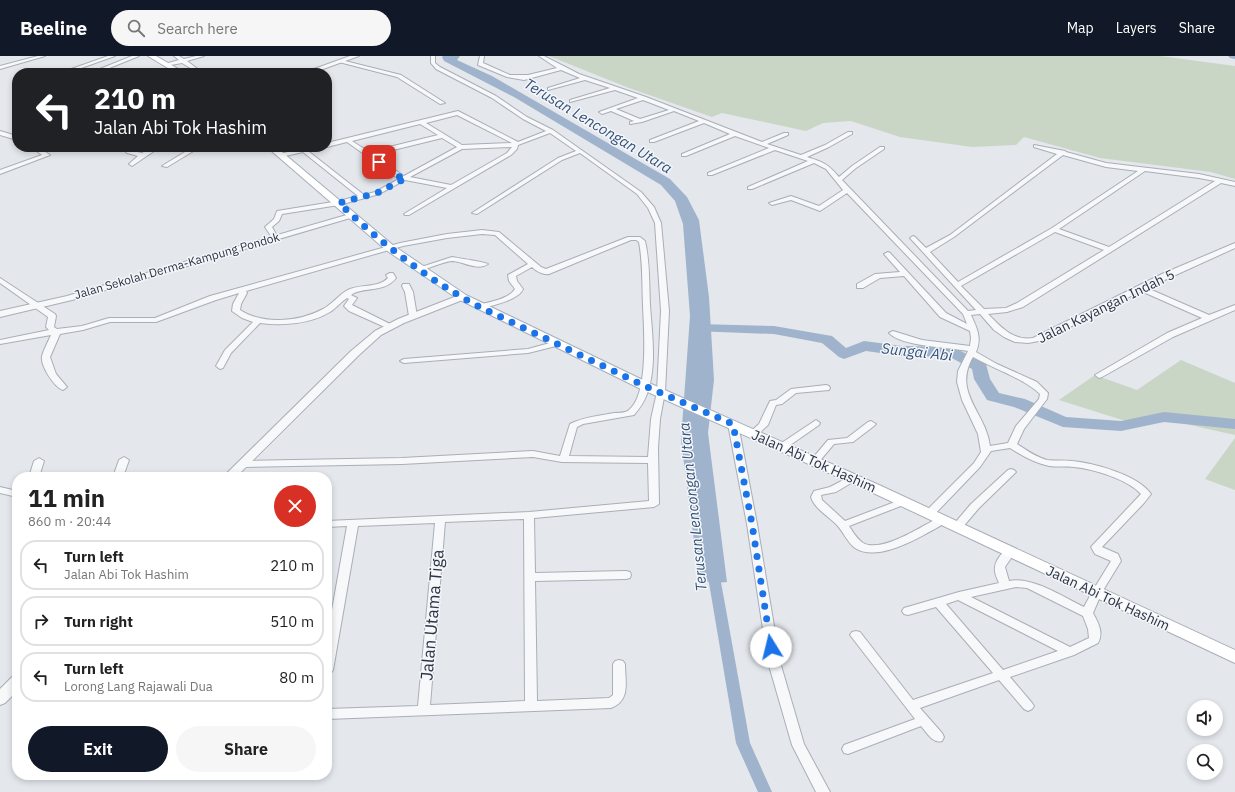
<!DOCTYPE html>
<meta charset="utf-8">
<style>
body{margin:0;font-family:"IBM Plex Sans",sans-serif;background:#f6f6f6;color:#222;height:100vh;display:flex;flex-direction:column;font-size:15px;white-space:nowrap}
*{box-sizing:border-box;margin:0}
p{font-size:13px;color:#767676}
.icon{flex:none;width:22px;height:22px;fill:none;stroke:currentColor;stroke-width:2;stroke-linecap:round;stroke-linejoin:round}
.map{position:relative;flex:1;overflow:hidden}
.sheet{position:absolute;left:12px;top:416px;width:320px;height:308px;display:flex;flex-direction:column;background:#fff;border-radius:16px;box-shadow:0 2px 6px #0003}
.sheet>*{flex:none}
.top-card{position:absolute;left:12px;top:12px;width:320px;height:84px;border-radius:16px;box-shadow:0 2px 6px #0003;background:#202124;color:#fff;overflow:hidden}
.buttons{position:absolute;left:1187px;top:644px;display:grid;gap:8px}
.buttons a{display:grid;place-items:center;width:36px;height:36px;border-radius:50%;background:#fff;box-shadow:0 2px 6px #0003;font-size:20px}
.pin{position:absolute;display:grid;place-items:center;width:34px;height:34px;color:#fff;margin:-17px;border-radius:8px;box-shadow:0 2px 6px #0006}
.me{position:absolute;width:44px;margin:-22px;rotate:351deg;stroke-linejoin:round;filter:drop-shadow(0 0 3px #0008)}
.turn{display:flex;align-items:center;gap:14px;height:84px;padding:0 16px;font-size:18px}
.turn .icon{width:52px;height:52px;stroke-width:2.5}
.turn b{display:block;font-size:28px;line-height:34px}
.round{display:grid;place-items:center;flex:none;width:42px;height:42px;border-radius:21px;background:#f6f6f6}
.headline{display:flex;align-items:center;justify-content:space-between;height:68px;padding:0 16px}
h1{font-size:24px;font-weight:700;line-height:30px}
.primary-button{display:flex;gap:8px;margin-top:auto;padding:8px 16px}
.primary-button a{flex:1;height:46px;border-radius:24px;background:#111827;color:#fff;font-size:16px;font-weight:700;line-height:46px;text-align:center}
.primary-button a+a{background:#f6f6f6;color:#222}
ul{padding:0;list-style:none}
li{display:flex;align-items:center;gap:12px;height:50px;margin:0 8px 6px;padding:0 8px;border:2px solid #e0e0e0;border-radius:16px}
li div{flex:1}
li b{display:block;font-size:15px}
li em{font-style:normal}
header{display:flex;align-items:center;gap:24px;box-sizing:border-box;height:56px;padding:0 20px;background:#111827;color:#fff}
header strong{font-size:19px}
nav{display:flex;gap:22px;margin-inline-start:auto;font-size:14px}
.search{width:280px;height:36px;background:#f6f6f6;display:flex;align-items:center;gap:10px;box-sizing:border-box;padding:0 14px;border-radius:22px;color:#767676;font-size:15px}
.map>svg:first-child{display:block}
.green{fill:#c9d6c5}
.water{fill:#9fb4cc}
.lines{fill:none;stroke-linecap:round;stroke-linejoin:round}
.canal{fill:#9fb4cc;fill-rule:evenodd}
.river{fill:#9fb4cc;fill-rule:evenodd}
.minor-casing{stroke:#a9aeb7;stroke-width:2}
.tertiary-casing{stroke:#a9aeb7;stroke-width:2}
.secondary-casing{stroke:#a9aeb7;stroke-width:2}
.minor{fill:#f7f8fa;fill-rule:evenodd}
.tertiary{fill:#f7f8fa;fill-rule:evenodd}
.secondary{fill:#fff;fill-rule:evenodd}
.route{stroke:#1a73e8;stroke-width:7;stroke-dasharray:0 12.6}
.labels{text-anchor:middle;stroke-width:3;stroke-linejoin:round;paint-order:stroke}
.far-street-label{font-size:12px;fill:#2b3445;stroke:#f4f6f9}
.street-label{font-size:14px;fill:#2b3445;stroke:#f4f6f9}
.water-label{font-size:15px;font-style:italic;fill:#34527a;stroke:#f4f6f9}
.near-street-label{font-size:17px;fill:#2b3445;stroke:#f4f6f9}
</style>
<header>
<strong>Beeline</strong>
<div class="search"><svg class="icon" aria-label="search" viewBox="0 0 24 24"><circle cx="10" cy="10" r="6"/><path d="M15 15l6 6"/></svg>Search here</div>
<nav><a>Map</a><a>Layers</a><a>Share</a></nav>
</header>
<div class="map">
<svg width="1235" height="736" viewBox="0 0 1235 736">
<rect width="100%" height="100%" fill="#e4e7ec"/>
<!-- green -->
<g class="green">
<polygon points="549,0 1160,0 1235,10 1235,123 1211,116 1100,102 1024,81 1016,89 972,91 900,81 851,65 823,67 806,75 722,57 712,61 629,32"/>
<polygon points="1181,304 1235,327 1235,379 1172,365 1138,369 1059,344 1095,319 1137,334"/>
<polygon points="1235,382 1235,434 1205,423"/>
</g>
<!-- water -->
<polygon class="water" points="443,0 460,0 457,4 492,20 670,123 687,141 699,164 709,241 714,324 708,377 727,526 715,527 699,524 681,384 690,260 683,168 675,145 661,129 514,41 444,5 442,1"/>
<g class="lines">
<!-- canal -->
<polygon class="canal" points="713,511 717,512 719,515 750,687 772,736 758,736 736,687 707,515 709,512"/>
<!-- river -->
<g class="river">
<polygon points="1228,0 1235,0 1235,3 1230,2"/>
<polygon points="698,268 774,270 832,280 846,292 864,285 902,290 953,291 986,308 990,323 999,337 1025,343 1066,361 1121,365 1164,356 1235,363 1235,373 1164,366 1121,375 1063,371 1014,351 987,344 974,323 972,313 950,301 902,300 866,295 844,303 839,301 822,287 774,278 693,275 691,272 693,269"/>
</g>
<!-- minor casing -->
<g class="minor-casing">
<g id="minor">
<polygon points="38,0 45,0 0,13 0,10"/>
<polygon points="108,0 115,0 67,17 60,17"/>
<polygon points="132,0 139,0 97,17 90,17"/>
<polygon points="174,0 179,0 184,3 196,0 204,0 187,5 199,14 199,15 197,16 182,7 165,10 165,8 179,4"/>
<path d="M 431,0 L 435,0 L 435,7 L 440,11 L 496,40 L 527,61 L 553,74 L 641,136 L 654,151 L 661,167 L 669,255 L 665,336 L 660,363 L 658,392 L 659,448 L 654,451 L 534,462 L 535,517 L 626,515 L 630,516 L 631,519 L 630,522 L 626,523 L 535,525 L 537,645 L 609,642 L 613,639 L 613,608 L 615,605 L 619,604 L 623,605 L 625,608 C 625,625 631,645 611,652 L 327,663 L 327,653 L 418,650 L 435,467 L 358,470 L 333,614 L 331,617 L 327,619 L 327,582 L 347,470 L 327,471 L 327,465 L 529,456 L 649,445 L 648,407 L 562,406 L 533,401 L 402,408 L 244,411 L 239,408 L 244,405 L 402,402 L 533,395 L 560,400 L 570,368 C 583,361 599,360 614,357 C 618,357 626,357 629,354 C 649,338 644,274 643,250 C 642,228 643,207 639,186 L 636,184 L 631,184 L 549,218 C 543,219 536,215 532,211 L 516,220 L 517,225 L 523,233 C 519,244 491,250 480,253 L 476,251 L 477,249 C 489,246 509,243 515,233 L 509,225 L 508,219 L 528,208 L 495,179 L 482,178 L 447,182 L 403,190 L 246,235 L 247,237 L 241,248 L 240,254 C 263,269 299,266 323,253 C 333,248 340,237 350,233 C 363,228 378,232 388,222 L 386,219 L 390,217 L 393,217 L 396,222 C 385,236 369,231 354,237 L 351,239 L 357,242 L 352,249 L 394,270 L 393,272 L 387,272 L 349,255 L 344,250 L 349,243 L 347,242 C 341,246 336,252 330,256 C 310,268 283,270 260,267 L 231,297 L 223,312 L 220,313 L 216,310 L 225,294 L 253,266 L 242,262 L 232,255 L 233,248 L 239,237 L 216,244 L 156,266 L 110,266 L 83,274 L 60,278 L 50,301 L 56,318 L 67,331 L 63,334 C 54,331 40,309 42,300 C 44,293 48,286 51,279 L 0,288 L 0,284 L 49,274 L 46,271 L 48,261 L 0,227 L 0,222 L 55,258 L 56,260 L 54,271 L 57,273 L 82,270 L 109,262 L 155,262 L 210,240 L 400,187 L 447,178 L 482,174 L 499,176 L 541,211 L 546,213 L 628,181 L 640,181 L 645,185 C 650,206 649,228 650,249 C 652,278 657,310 647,338 C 644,346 640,352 634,359 L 583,368 L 577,371 L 569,400 L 648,401 L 651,363 L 657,336 L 661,255 L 655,167 L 648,152 L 637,138 L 580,97 L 562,104 L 477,158 L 472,157 L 558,102 L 576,95 L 550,77 L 518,89 L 517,93 L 511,99 L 409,159 L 405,159 L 404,158 L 447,132 L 405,124 L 379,138 L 365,142 L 339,149 L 282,158 L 279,165 L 272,171 L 278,182 L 277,183 L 273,183 L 265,171 L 274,163 L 277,155 L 339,145 L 358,140 L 303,96 L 281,101 L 278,99 L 279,98 L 309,91 L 320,91 L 308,95 L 364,139 L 375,136 L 399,123 L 347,86 L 327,91 L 327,87 L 458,55 L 518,86 L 546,75 L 523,63 L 492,42 L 436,13 L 431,7 ZM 457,59 L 512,87 L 462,89 L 426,67 ZM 420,68 L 438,79 L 369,96 L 352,85 ZM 442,82 L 457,91 L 404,120 L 373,99 ZM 512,91 L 507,97 L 451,129 L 410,121 L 462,93 ZM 524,463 L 525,645 L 430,649 L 445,466 Z"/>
<path d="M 480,0 L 484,0 L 483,7 L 510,19 L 528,19 L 557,12 L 539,0 L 544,0 L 579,18 L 646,41 L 762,86 L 784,77 L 788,77 L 788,79 L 767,88 L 801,99 L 825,89 L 848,76 L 852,76 L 852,78 L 829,91 L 807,101 C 823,106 828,108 839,121 L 852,110 L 880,91 L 884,91 L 884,93 L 856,112 L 842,124 L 968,255 L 976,254 L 910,182 L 913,180 L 915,181 L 926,192 L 950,179 L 1057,98 L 1034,91 L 1034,89 L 1065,95 L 1066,96 L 1106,107 L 1199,118 L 1235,126 L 1235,130 L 1221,127 L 1023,251 L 1007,256 L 988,258 C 1001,271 1013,285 1033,282 L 1162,218 L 1235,187 L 1235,192 L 1147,232 L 1209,259 L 1235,249 L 1235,254 L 1173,281 L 1102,321 L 1099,322 L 1095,319 L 1167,277 L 1202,262 L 1141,235 L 1044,284 L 1028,287 L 1015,286 L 1004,281 L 994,274 L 980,258 L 971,259 C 977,272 982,282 976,296 L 997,308 L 1037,326 L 1048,337 L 1047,343 L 1024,373 L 1017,388 C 1026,394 1036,401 1047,404 C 1055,405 1064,404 1072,405 C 1094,407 1138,419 1151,438 L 1144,447 L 1102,491 L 1118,498 L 1121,505 L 1102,536 L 1093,557 C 1098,566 1104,577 1098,587 L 1074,599 L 1010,621 L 1032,647 L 1034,650 L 1032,653 L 1028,655 L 1024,653 L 999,624 L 920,652 L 942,677 L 944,681 L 942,685 C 933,688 927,677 921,670 L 848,698 L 844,697 L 842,693 L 844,689 L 915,663 L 850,579 L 852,576 L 856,575 L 860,576 L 913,644 L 993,617 L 936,551 L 908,559 L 904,558 L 902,555 L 904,552 L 959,536 L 999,527 C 997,522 994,517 995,511 C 996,503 1005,491 1014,493 L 1015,496 L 1005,511 L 1009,525 C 1032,520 1063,541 1084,551 L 1092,536 L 1111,505 L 1095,498 L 1091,491 L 1141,438 C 1127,423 1094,413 1074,411 C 1065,410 1057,411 1049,410 C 1035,407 1022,400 1010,392 L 991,395 L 980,411 L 933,460 L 925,460 L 924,458 L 925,456 L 974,407 L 981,396 L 978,378 L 962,344 L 957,326 L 958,315 L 968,295 C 948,291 903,291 889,277 L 893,275 L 922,284 L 970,290 L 971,282 L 970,275 L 940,261 L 904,220 L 880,222 L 863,232 L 857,232 L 857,228 L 875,218 L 900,216 L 884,198 L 888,196 L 890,197 L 946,257 L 967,268 L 963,258 L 847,137 L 820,155 L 791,144 L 772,149 L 769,147 L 791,140 L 819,150 L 843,134 L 826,113 L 814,107 L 752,133 L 748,133 L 748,131 L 808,105 L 775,94 L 712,119 L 708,119 L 708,117 L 769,92 L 735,80 L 686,100 L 682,100 L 682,98 L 730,78 L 704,67 L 654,86 L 650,86 L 650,84 L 699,65 L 674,55 L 642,66 L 630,68 L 630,66 L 634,65 L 611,55 L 602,58 L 599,56 L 638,42 L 615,34 L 570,46 L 570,44 L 610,32 L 585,24 L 548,34 L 548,32 L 580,22 L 561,14 L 524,24 L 507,21 L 478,9 ZM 643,44 L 669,54 L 640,63 L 616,53 ZM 1063,99 L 1106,111 L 1138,115 L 1052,172 L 958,226 L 930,196 L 954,181 ZM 1145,115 L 1199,122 L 1215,125 L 1109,191 L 1059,173 ZM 1055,176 L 1104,194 L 1017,247 L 1006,252 L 984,253 L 961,230 ZM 973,301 C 994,313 1023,322 1040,338 L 1039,343 L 1016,370 L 1008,387 L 990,390 C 986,356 952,337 973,301 ZM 1016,531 L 1027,532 L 1083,560 L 1088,573 L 1089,582 L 1070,591 L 971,541 ZM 958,544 L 1058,595 L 1003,614 L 946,548 Z"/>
<polygon points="341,4 401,19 445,47 440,48 397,21 339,6 339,5"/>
<polygon points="0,75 17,80 17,84 0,79"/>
<polygon points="31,91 38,91 50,99 0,118 0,114 42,99"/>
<polygon points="129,91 135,91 133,95 142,97 153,91 160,91 132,110 129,108 138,100 127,97 126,96"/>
<polygon points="193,91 200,91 167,111 162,110"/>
<path d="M 452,201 C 458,202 485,206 488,208 C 478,215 464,206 453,205 C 444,205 428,213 419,215 L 415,213 Z"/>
<polygon points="403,228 409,228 413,236 417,260 416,262 413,262 409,260 405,236 402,230"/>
<polygon points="557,285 561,287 560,289 528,297 404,307 400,305 404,303 528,293"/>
<polygon points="826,329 829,330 830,332 829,334 796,337 782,348 776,349 768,369 757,379 751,379 749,377 759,368 770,345 776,344 791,333"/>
<polygon points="816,364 820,367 819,369 786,392 780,392 778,390 780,388"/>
<polygon points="733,365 738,368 757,468 780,606 804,688 830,736 816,736 792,689 768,606 747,468 728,368"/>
<polygon points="871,365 876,368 874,370 853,386 834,388 818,407 812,407 810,405 812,403 828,384 847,382 868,366"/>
<polygon points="124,401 129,404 123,421 113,421 119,404"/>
<polygon points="39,402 44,405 39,421 29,421 34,405"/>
<polygon points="1011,413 1014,414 1016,416 1014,418 979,452 962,472 954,472 953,470 954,468 971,448 1008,414"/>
<path d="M 853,419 L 856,420 L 858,422 L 856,424 L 836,436 L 821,439 L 822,444 L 845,465 L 900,444 L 903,443 L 908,446 L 906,448 L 849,470 C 853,476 857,483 863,487 C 879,496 913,476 927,468 C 933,465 939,460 947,462 L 948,464 L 947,466 C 925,478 879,508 855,492 C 847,486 843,475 836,468 C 828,460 814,452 811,441 L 814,435 L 830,431 Z"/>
<polygon points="0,431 17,435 17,441 0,437"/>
</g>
</g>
<!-- tertiary casing -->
<g class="tertiary-casing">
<g id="tertiary">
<polygon points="350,0 359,0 312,17 303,17"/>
<polygon points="350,158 353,158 357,160 72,244 0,261 0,255 67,240"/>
<polygon points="462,238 465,239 465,243 404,267 381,279 359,299 236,421 223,421 351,295 375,275 398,263"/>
<polygon points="17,619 17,635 5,647 0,649 0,633 12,621"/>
</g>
</g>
<!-- secondary casing -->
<g class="secondary-casing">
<g id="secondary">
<polygon points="148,0 156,0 185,17 176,17"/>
<polygon points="267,91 276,91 394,190 466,239 649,327 879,429 1235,594 1235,607 869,435 641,333 458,243 386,194"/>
</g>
</g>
<!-- minor -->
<use href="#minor" class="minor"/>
<!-- tertiary -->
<use href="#tertiary" class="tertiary"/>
<!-- secondary -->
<use href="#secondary" class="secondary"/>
</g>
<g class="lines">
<!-- route -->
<path class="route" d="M 379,106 L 400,121 L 406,122 L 377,137 L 339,147 C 381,187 428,224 480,251 L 645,330 L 733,368 L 752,468 L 771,591"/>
</g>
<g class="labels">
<!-- far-street labels -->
<g class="far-street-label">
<text transform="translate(177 210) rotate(-16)" y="4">Jalan Sekolah Derma-Kampung Pondok</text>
</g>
<!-- street labels -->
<g class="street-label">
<text transform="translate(1106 250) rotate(-26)" y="5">Jalan Kayangan Indah 5</text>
<text transform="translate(814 405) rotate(24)" y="5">Jalan Abi Tok Hashim</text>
<text transform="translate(1108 542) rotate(25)" y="5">Jalan Abi Tok Hashim</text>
</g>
<!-- water labels -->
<g class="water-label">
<text transform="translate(598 70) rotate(31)" y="5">Terusan Lencongan Utara</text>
<text transform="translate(917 296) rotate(6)" y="5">Sungai Abi</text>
<text transform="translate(693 451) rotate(-96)" y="5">Terusan Lencongan Utara</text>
</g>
<!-- near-street labels -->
<g class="near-street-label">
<text transform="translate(432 559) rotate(-85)" y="6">Jalan Utama Tiga</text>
</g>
</g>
</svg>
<div class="buttons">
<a><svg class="icon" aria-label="sound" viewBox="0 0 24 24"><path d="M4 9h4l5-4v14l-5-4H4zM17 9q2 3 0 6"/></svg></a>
<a><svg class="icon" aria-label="search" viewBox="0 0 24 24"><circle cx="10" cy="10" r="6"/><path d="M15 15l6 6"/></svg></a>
</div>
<div class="pin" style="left:379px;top:106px;background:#d93025"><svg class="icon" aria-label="arrive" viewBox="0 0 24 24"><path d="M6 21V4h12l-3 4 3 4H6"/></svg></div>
<svg class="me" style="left:771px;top:591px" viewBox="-20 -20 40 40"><circle r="19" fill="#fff"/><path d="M0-13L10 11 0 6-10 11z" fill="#1a73e8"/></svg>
<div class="top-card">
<div class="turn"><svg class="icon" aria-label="left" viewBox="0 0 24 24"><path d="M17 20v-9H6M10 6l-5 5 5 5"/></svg><div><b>210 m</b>Jalan Abi Tok Hashim</div></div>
</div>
<section class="sheet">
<div class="headline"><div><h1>11 min</h1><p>860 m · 20:44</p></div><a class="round" style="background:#d93025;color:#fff"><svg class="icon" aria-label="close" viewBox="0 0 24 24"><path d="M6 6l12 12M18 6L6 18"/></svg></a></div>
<ul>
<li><svg class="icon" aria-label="left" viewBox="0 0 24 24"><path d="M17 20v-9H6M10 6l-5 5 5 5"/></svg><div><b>Turn left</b><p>Jalan Abi Tok Hashim</p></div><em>210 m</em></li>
<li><svg class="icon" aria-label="right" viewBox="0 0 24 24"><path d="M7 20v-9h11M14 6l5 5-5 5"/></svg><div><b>Turn right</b></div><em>510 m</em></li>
<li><svg class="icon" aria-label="left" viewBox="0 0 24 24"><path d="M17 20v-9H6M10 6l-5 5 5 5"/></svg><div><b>Turn left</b><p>Lorong Lang Rajawali Dua</p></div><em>80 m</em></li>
</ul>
<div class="primary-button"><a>Exit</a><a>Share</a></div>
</section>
</div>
